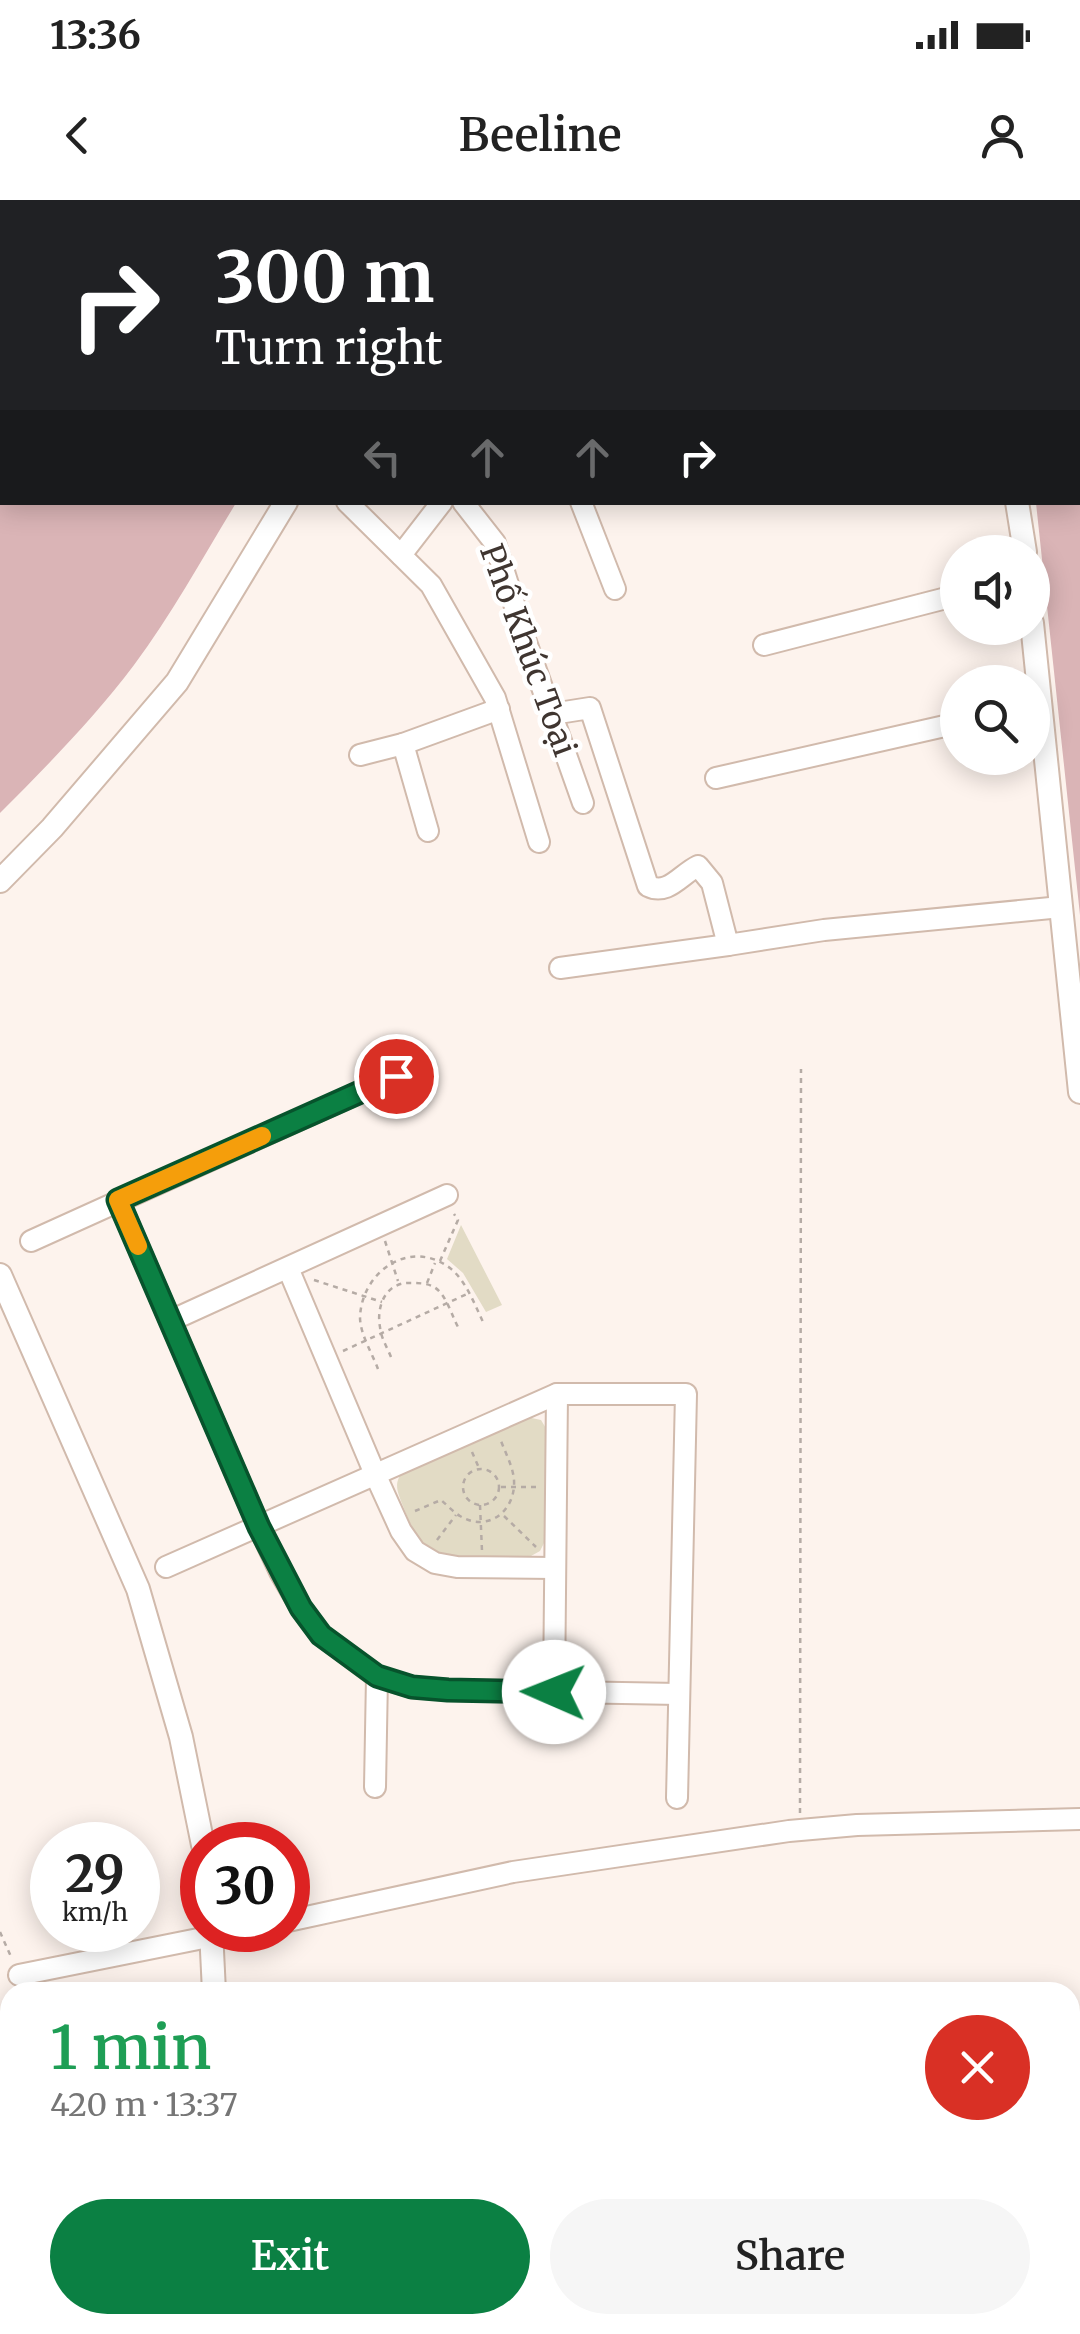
<!DOCTYPE html>
<meta charset="utf-8">
<style>
body{margin:0;font-family:Merriweather,serif;background:#f6f6f6;color:#222;height:100vh;display:flex;flex-direction:column;font-size:38px;white-space:nowrap}
*{box-sizing:border-box;margin:0}
p{font-size:32px;color:#767676}
.icon{flex:none;width:55px;height:55px;fill:none;stroke:currentColor;stroke-width:2;stroke-linecap:round;stroke-linejoin:round}
.map{position:relative;flex:1;overflow:hidden}
.panel{position:absolute;left:0px;top:1782px;width:1080px;height:352px;display:flex;flex-direction:column;background:#fff;border-radius:30px 30px 0 0;box-shadow:0 5px 25px #0003}
.panel>*{flex:none}
.hud{position:absolute;left:0px;top:0px;width:1080px;height:305px;box-shadow:0 5px 25px #0003;background:#202124;color:#fff;overflow:hidden}
.fabs{position:absolute;left:940px;top:335px;display:grid;gap:20px}
.fabs a{display:grid;place-items:center;width:110px;height:110px;border-radius:50%;background:#fff;box-shadow:0 5px 25px #0003;font-size:50px}
.speed{position:absolute;left:30px;top:1622px;display:flex;gap:20px;font-size:50px;font-weight:700;text-align:center}
.speed>*{display:grid;place-content:center;width:130px;height:130px;border-radius:50%;background:#fff;box-shadow:0 5px 25px #0003;line-height:1}
.speed small{font-size:25px;font-weight:400}
.speed .limit{border:15px solid #d22;background:#fff;color:#111}
.pin{position:absolute;display:grid;place-items:center;width:85px;height:85px;color:#fff;margin:-42px;border:5px solid #fff;border-radius:50%;box-shadow:0 2px 10px #0007}
.me{position:absolute;width:110px;margin:-55px;rotate:271deg;stroke-linejoin:round;filter:drop-shadow(0 0 8px #0008)}
.turn{display:flex;align-items:center;gap:35px;height:210px;padding:0 50px;font-size:45px}
.turn .icon{width:130px;height:130px;stroke-width:2.5}
.turn b{display:block;font-size:70px;line-height:85px}
.lanes{display:flex;align-items:center;height:95px;padding:0 50px;background:#0003;justify-content:center;gap:50px;direction:ltr}
.lanes .off{opacity:.35}
.round{display:grid;place-items:center;flex:none;width:105px;height:105px;border-radius:52px;background:#f6f6f6}
.headline{display:flex;align-items:center;justify-content:space-between;height:170px;padding:0 50px}
h1{font-size:60px;font-weight:600;line-height:75px;color:#1e9e55}
.primary-button{display:flex;gap:20px;margin-top:auto;padding:20px 50px}
.primary-button a{flex:1;height:115px;border-radius:60px;background:#0b8043;color:#fff;font-size:40px;font-weight:600;line-height:115px;text-align:center}
.primary-button a+a{background:#f6f6f6;color:#222}
.status{display:flex;justify-content:space-between;align-items:center;height:70px;padding:0 50px;background:#fff;direction:ltr}
.status svg{height:28px;fill:currentColor}
header{display:flex;justify-content:space-between;align-items:center;height:130px;padding:0 50px;background:#fff;font-size:45px;font-weight:600}
.map>svg:first-child{display:block}
.green{fill:#e2dbc5}
.water{fill:#dab4b6}
.lines{fill:none;stroke-linecap:round;stroke-linejoin:round}
.minor-casing{stroke:#d1baac;stroke-width:24}
.tertiary-casing{stroke:#d1baac;stroke-width:26}
.path{stroke:#b5aba5;stroke-width:2.5;stroke-dasharray:5 5;stroke-linecap:butt}
.minor{stroke:#fff;stroke-width:20}
.tertiary{stroke:#fff;stroke-width:22}
.route-casing{stroke:#07532c;stroke-width:25}
.route{stroke:#0b8043;stroke-width:18}
.slow{stroke:#f59e0b;stroke-width:18}
.labels{text-anchor:middle;stroke-width:9;stroke-linejoin:round;paint-order:stroke}
.street-label{font-size:32px;fill:#3f3530;stroke:#fff}
</style>
<div class="status"><b>13:36</b><svg viewBox="0 0 49 12"><path d="M0 12V9h3v3zM5 12V6h3v6zM10 12V3h3v9zM15 12V0h3v12zM26 1h20v11H26zM47 4h2v5h-2z"/></svg></div>
<header><svg class="icon" aria-label="back" viewBox="0 0 24 24"><path d="M15 5l-7 7 7 7"/></svg>Beeline<svg class="icon" aria-label="person" viewBox="0 0 24 24"><circle cx="12" cy="8" r="4"/><path d="M4 21q1-7 8-7t8 7"/></svg></header>
<div class="map">
<svg width="1080" height="2134" viewBox="0 0 1080 2134">
<rect width="100%" height="100%" fill="#fdf3ed"/>
<!-- green -->
<g class="green">
<polygon points="461,1025 502,1105 486,1112 463,1073 447,1059"/>
<path d="M 527,1217 L 541,1220 L 550,1235 L 547,1337 L 540,1351 L 531,1356 C 505,1356 449,1364 428,1347 C 415,1338 409,1321 403,1306 C 397,1291 393,1283 404,1270 Z"/>
</g>
<!-- water -->
<g class="water">
<polygon points="1009,0 1080,0 1080,715 1036,303 1078,302 1078,2 1009,2"/>
<path d="M 2,281 L 2,302 L 236,303 C 203,357 172,414 134,465 C 94,518 47,566 0,613 L 0,283 Z"/>
<polygon points="1080,1963 1080,2134 1038,2134 1041,2125 1070,2125 1070,2015"/>
</g>
<g class="lines">
<!-- minor casing -->
<g class="minor-casing">
<g id="minor">
<polyline points="582,0 584,2"/>
<polyline points="744,2 750,0"/>
<polyline points="347,302 431,385 495,498 539,642"/>
<polyline points="463,302 495,343 526,442 583,603"/>
<polyline points="581,302 615,389"/>
<polyline points="401,355 442,302"/>
<polyline points="764,445 958,395"/>
<path d="M 552,514 L 590,508 L 648,686 C 668,696 681,674 698,666 L 712,683 L 728,745 L 824,730 L 1061,707"/>
<polyline points="403,544 499,509"/>
<polyline points="360,555 403,544 428,631"/>
<polyline points="716,578 958,523"/>
<polyline points="560,768 728,745"/>
<polyline points="118,1000 259,1327 280,1372 301,1408 321,1435 377,1477 412,1487 449,1490 679,1494"/>
<polyline points="31,1041 396,876"/>
<polyline points="288,1068 375,1274 401,1331 415,1351 435,1363 457,1367 555,1368"/>
<polyline points="170,1121 447,995"/>
<polyline points="166,1367 557,1194 686,1194 677,1598"/>
<polyline points="554,1492 557,1194"/>
<polyline points="375,1587 377,1477"/>
<polyline points="288,1721 513,1672 789,1631 857,1625 1080,1619"/>
<polyline points="19,1775 243,1730"/>
</g>
</g>
<!-- tertiary casing -->
<g class="tertiary-casing">
<g id="tertiary">
<polyline points="278,2 282,0"/>
<polyline points="473,2 475,0"/>
<polyline points="996,2 996,0"/>
<polyline points="0,257 2,255"/>
<polyline points="1017,302 1025,352"/>
<polyline points="1032,423 1080,892"/>
<polyline points="0,681 52,628 177,482 286,302"/>
<polyline points="0,1075 138,1389 181,1537 203,1645"/>
<polyline points="211,1730 214,1792"/>
<polyline points="1070,1911 1080,1831"/>
<polyline points="211,2134 211,2125"/>
<polyline points="1015,2134 1018,2125"/>
</g>
</g>
<!-- path -->
<g class="path">
<polyline points="385,1041 398,1081"/>
<polyline points="440,1061 458,1020 454,1014"/>
<polyline points="314,1080 382,1102"/>
<polyline points="427,1083 435,1063"/>
<polyline points="343,1151 467,1094"/>
<path d="M 391,1157 C 387,1147 381,1138 380,1127 C 376,1106 386,1082 410,1083 C 418,1083 427,1083 434,1087 C 446,1094 452,1116 458,1127"/>
<path d="M 378,1169 C 372,1153 360,1134 360,1117 C 362,1071 410,1038 450,1068 C 466,1081 474,1103 483,1122"/>
<polyline points="472,1252 479,1268"/>
<circle cx="481" cy="1287" r="18"/>
<polyline points="501,1287 538,1287"/>
<polyline points="480,1305 482,1351"/>
<path d="M 415,1311 L 441,1300 C 447,1305 453,1312 460,1316 C 488,1333 516,1311 514,1280 C 513,1267 506,1254 501,1241"/>
<polyline points="504,1316 536,1347"/>
<polyline points="437,1340 456,1315"/>
<polyline points="800,1613 801,869"/>
<polyline points="0,1732 12,1759"/>
<polyline points="0,2036 10,2019"/>
</g>
<!-- minor -->
<use href="#minor" class="minor"/>
<!-- tertiary -->
<use href="#tertiary" class="tertiary"/>
</g>
<g class="lines">
<!-- route casing -->
<g class="route-casing">
<polyline id="route" points="396,876 118,1000 259,1327 301,1408 321,1435 377,1476 412,1487 448,1490 554,1492"/>
</g>
<!-- route -->
<use href="#route" class="route"/>
<!-- slow -->
<polyline class="slow" points="138,1046 118,1000 262,936"/>
</g>
<g class="labels">
<!-- street labels -->
<g class="street-label">
<text transform="translate(528 450) rotate(70)" y="11">Phố Khúc Toại</text>
</g>
</g>
</svg>
<div class="fabs">
<a><svg class="icon" aria-label="sound" viewBox="0 0 24 24"><path d="M4 9h4l5-4v14l-5-4H4zM17 9q2 3 0 6"/></svg></a>
<a><svg class="icon" aria-label="search" viewBox="0 0 24 24"><circle cx="10" cy="10" r="6"/><path d="M15 15l6 6"/></svg></a>
</div>
<div class="speed"><div>29<small>km/h</small></div><div class="limit">30</div></div>
<div class="pin" style="left:396px;top:876px;background:#d93025"><svg class="icon" aria-label="arrive" viewBox="0 0 24 24"><path d="M6 21V4h12l-3 4 3 4H6"/></svg></div>
<svg class="me" style="left:554px;top:1492px" viewBox="-20 -20 40 40"><circle r="19" fill="#fff"/><path d="M0-13L10 11 0 6-10 11z" fill="#0b8043"/></svg>
<div class="hud">
<div class="turn"><svg class="icon" aria-label="right" viewBox="0 0 24 24"><path d="M7 20v-9h11M14 6l5 5-5 5"/></svg><div><b>300 m</b>Turn right</div></div>
<div class="lanes"><svg class="icon off" aria-label="left" viewBox="0 0 24 24"><path d="M17 20v-9H6M10 6l-5 5 5 5"/></svg><svg class="icon off" aria-label="ahead" viewBox="0 0 24 24"><path d="M12 20V5M6 11l6-6 6 6"/></svg><svg class="icon off" aria-label="ahead" viewBox="0 0 24 24"><path d="M12 20V5M6 11l6-6 6 6"/></svg><svg class="icon" aria-label="right" viewBox="0 0 24 24"><path d="M7 20v-9h11M14 6l5 5-5 5"/></svg></div>
</div>
<section class="panel">
<div class="headline"><div><h1>1 min</h1><p>420 m · 13:37</p></div><a class="round" style="background:#d93025;color:#fff"><svg class="icon" aria-label="close" viewBox="0 0 24 24"><path d="M6 6l12 12M18 6L6 18"/></svg></a></div>
<div class="primary-button"><a>Exit</a><a>Share</a></div>
</section>
</div>
